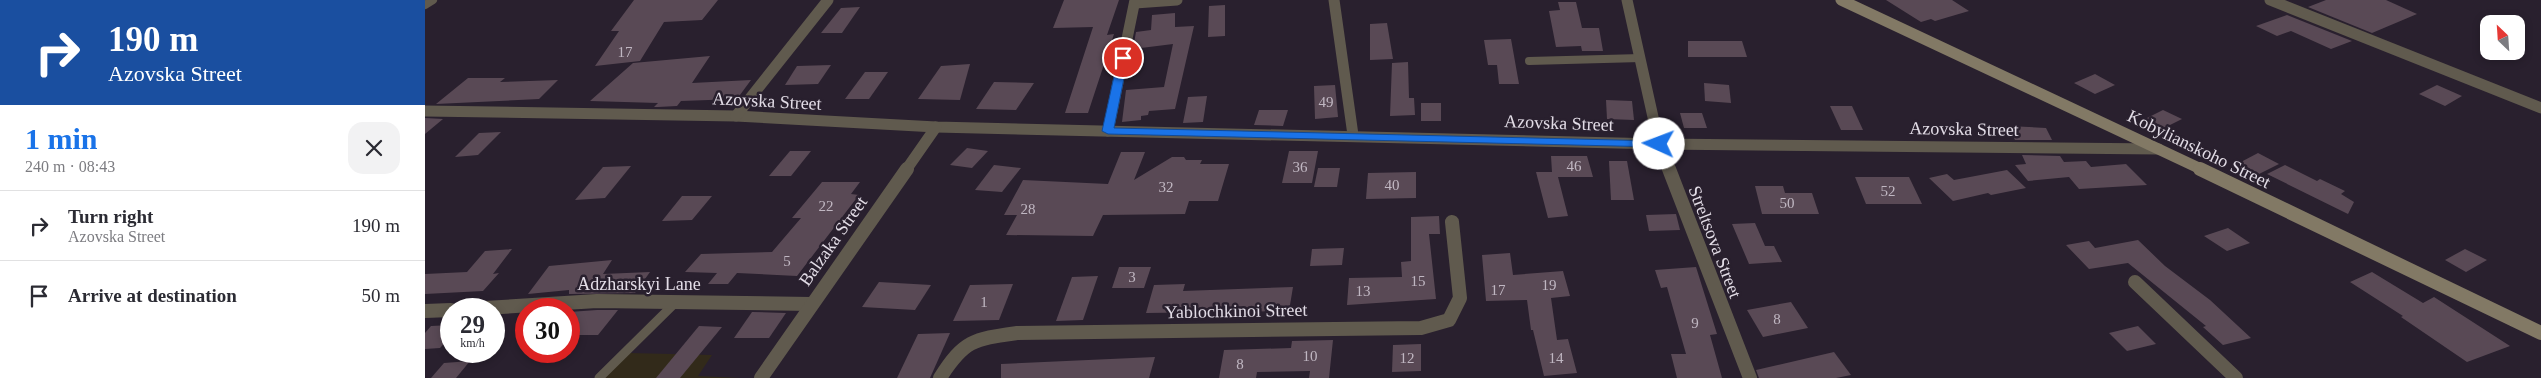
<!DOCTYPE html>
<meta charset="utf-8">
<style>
body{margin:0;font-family:Georgia,serif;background:#f2f2f3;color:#2b2b33;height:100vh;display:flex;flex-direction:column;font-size:19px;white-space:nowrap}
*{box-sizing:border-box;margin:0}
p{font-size:16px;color:#7c7c81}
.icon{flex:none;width:28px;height:28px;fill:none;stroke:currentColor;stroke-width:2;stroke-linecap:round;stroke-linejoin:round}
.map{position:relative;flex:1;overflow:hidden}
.details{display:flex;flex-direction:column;background:#fff;width:425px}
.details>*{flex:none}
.banner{background:#1a4fa0;color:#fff;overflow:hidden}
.needle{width:32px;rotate:335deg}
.buttons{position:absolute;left:2055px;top:15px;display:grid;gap:10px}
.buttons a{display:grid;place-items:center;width:45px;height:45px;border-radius:10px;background:#fff;box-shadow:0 2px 8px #0003;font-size:25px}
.speed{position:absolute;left:15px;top:298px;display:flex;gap:10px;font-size:25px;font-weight:700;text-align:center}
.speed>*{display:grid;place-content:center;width:65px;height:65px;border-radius:50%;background:#fff;box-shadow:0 2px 8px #0003;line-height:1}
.speed small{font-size:12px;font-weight:400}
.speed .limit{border:8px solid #d22;background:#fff;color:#111}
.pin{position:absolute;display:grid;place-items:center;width:42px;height:42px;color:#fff;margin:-21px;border:2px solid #fff;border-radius:50%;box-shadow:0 1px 5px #0007}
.me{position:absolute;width:55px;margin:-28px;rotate:272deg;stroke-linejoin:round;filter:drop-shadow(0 0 4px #0008)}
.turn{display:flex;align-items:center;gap:18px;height:105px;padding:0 25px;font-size:22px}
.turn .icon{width:65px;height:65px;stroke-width:2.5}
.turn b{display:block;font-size:35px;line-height:42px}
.round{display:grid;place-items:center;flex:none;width:52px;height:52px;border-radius:15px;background:#f2f2f3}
.summary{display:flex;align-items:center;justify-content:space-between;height:85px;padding:0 25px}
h1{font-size:30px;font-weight:700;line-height:38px;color:#1a73e8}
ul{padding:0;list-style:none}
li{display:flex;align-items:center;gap:15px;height:70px;padding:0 25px;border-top:1px solid #e1e1e2}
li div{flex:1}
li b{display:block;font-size:19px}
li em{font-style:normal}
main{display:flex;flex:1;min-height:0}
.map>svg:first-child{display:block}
.education{fill:#322a1a}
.building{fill:#594955}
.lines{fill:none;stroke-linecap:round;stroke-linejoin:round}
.lane-far1{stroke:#605a4e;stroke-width:8}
.lane{stroke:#605a4e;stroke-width:9}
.street-far1{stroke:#605a4e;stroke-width:11}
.street{stroke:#605a4e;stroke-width:14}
.secondary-far1{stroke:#827965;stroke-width:11}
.secondary{stroke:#827965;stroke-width:14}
.route{fill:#1a73e8;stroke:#114b97}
.labels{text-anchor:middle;stroke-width:5;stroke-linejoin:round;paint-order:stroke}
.number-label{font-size:15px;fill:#c0b7c2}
.street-label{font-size:18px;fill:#e2dce6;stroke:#29202e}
</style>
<main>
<section class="details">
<div class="banner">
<div class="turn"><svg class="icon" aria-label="right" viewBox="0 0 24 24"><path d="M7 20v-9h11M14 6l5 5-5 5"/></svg><div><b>190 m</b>Azovska Street</div></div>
</div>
<div class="summary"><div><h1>1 min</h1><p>240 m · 08:43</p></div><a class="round"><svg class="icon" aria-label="close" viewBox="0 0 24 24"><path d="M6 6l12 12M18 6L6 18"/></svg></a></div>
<ul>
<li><svg class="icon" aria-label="right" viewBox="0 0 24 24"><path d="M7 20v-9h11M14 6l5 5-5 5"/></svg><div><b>Turn right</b><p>Azovska Street</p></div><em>190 m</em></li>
<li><svg class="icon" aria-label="arrive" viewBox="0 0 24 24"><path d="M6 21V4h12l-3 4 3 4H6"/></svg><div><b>Arrive at destination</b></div><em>50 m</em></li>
</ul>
</section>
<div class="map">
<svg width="2116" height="378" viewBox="0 0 2116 378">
<rect width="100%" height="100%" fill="#29202e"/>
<!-- education -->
<polygon class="education" points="204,353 287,355 273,376 315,378 179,378"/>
<!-- building -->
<g class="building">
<polygon points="209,0 293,0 277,20 239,22 215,61 170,66 194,31 186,31"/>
<polygon points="639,0 694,0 682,35 689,34 663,113 640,113 668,27 628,28"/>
<polygon points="1461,0 1527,0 1544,11 1510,21 1506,19 1496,22"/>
<polygon points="1901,0 1961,0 1992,14 1947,33 1883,7"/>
<polygon points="1133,2 1151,2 1157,28 1174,28 1178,51 1157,51 1156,46 1131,47 1124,11 1135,10"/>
<polygon points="800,5 800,36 783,37 784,6"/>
<polygon points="435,7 417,33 396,33 416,8"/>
<polygon points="750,13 750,27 769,26 750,109 724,111 723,115 716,116 716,120 697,122 701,90 739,87 748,44 708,49 711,32 726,30 727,15"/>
<polygon points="1862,15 1927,41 1906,49 1866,31 1852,36 1831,26"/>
<polygon points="962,23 968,59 945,60 945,24"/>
<polygon points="1086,39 1094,84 1074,84 1072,65 1063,65 1059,40"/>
<polygon points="1263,41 1317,41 1322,57 1263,57"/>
<polygon points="285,56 267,83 326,80 312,99 256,101 252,106 233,107 229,107 233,103 165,101 208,63"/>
<polygon points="983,62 984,98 989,98 990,115 965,116 967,63"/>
<polygon points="545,64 535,100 493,99 516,66"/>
<polygon points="406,65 393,84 360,85 372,66"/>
<polygon points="440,72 463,72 444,99 420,99"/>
<polygon points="1670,74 1690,85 1670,94 1649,83"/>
<polygon points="43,78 80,78 75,82 133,80 114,99 11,104"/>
<polygon points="569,82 609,83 591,110 551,109"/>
<polygon points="1279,83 1304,85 1306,103 1280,101"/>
<polygon points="910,85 913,117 890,119 889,86"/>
<polygon points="2012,85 2037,96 2020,106 1994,94"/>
<polygon points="782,96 778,122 758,123 763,97"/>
<polygon points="1181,100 1207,101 1209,120 1182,119"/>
<rect x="996" y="103" width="20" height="18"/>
<polygon points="1405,106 1427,106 1438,130 1416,130"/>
<polygon points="834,110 863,110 858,126 829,125"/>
<polygon points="1738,110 1757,119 1739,128 1720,119"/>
<polygon points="1255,113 1277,113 1282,128 1259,128"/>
<polygon points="0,118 18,119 0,134"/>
<polygon points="1584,126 1621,128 1627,140 1590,140"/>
<polygon points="76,132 53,155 30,157 54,133"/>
<polygon points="542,148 563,151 547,168 525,165"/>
<polygon points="365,151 386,151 366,176 344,176"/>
<polygon points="864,151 893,151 887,183 857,183"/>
<polygon points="696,152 720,152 709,180 747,157 759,157 761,160 777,160 775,164 804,164 793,201 764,201 760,214 678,215 668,236 581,235 592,215 579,215 598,180 683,184"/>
<polygon points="1833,153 1854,164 1834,174 1814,163"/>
<polygon points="1597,155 1635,156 1639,162 1661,161 1666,167 1701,164 1722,185 1654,189 1644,177 1603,181 1590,165 1601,164"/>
<polygon points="1126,156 1162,156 1168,177 1133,177 1143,216 1123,218 1111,172 1127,172"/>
<polygon points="1184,161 1202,161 1209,200 1186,200"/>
<polygon points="569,165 596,168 577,192 550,190"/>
<polygon points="1860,165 1892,181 1895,179 1920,191 1916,194 1929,202 1923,214 1842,174"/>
<polygon points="206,166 180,198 150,200 178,167"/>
<polygon points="893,168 915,168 912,187 889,187"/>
<polygon points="1582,170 1601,188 1566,195 1563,193 1528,201 1504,178 1522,174 1529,180"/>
<polygon points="991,172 991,198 941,199 943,173"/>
<polygon points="1430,177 1484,177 1497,204 1441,204"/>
<polygon points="397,182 435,182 426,194 434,195 372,276 312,273 303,284 283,284 292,273 260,272 276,254 347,252 376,218 367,218"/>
<polygon points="1330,186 1358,186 1360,193 1387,193 1394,214 1337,214"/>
<polygon points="257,196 287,196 267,220 237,221"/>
<polygon points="1251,214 1255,230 1224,231 1221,215"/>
<polygon points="1014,216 1015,234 1004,234 1011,299 922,305 924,278 977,277 976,262 986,261 986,217"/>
<polygon points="1330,223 1340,246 1349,246 1357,262 1324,264 1307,224"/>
<polygon points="1803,228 1825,243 1802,251 1779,236"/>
<polygon points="1713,240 1740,266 1785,300 1826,338 1798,345 1778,327 1781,326 1703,263 1664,269 1641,245 1664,241 1670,248"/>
<polygon points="919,248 917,265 885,266 887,249"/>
<polygon points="87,249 68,274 74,273 58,291 0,294 0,274 42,272 60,251"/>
<polygon points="2040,249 2062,260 2041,272 2020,260"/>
<polygon points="1085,253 1088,275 1138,271 1145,296 1126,298 1132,340 1143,339 1152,373 1119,376 1108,330 1106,330 1102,300 1061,301 1057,255"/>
<polygon points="187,260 178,274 225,272 210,293 144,294 144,290 103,294 124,266"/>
<polygon points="694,267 726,267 719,288 687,288"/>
<polygon points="1271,267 1292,334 1285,335 1297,378 1252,378 1246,354 1261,354 1242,287 1236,288 1230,270"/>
<polygon points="1947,272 1998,303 2009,297 2085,346 2042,362 1976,317 1978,316 1925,282"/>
<polygon points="673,276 658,320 631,321 647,277"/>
<polygon points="454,282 506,285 490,310 437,307"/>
<polygon points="588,284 574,320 528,321 545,285"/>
<polygon points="760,284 758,291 868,287 864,311 721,313 729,285"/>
<polygon points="1366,302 1383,328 1338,337 1322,310"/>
<polygon points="172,310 193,310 173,335 144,335 144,312"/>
<polygon points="327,312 361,313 344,338 309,338"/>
<polygon points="26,325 26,336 15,348 0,349 0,333 6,326"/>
<polygon points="274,326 297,327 255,378 231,378"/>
<polygon points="1713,326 1731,344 1702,351 1684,333"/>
<polygon points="525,333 505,378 472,378 493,334"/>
<polygon points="908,340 904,378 884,378 885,371 832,372 831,378 794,378 799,350 866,348 867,341"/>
<polygon points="996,344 996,371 967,372 968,345"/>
<polygon points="1409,352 1426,375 1411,378 1334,378 1331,370"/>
<polygon points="730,357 724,378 576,378 576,364"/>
<polygon points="45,361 31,378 6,378 19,363"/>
</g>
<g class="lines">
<!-- lane-far1 -->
<g class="lane-far1">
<polyline points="0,5 8,0"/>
<polyline points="1104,61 1216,58"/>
</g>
<!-- lane -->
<polyline class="lane" points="174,378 251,302"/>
<!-- street-far1 -->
<g class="street-far1">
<polyline points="909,0 928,135"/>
<polyline points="1202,0 1234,144 1244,170"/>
<polyline points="1845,0 2116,108"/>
<polyline points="710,3 752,0"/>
<polyline points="0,111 311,116 511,127 1234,144 1734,149"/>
<polyline points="311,116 403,0"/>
<polyline points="683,131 710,0"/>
<polyline points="481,170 511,127"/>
</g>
<!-- street -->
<g class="street">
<polyline points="1244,169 1325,378"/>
<polyline points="1710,282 1811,378"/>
<polyline points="43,309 172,301 386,304"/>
<polyline points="0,311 26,310"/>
<polyline points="336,378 482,169"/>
<path d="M 515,378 C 539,340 549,339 592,333 L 996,328 L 1024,320 L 1035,298 L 1027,222"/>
</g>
<!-- secondary-far1 -->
<polyline class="secondary-far1" points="1416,0 1778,170"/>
<!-- secondary -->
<polyline class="secondary" points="1775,169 2116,333"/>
</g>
<!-- route -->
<polygon class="route" points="698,55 703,58 689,128 1234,141 1240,144 1234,147 683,134 677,131 693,58"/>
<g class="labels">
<!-- number labels -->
<g class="number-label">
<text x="200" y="57">17</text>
<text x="901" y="107">49</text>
<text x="1149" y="171">46</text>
<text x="875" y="172">36</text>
<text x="967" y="190">40</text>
<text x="741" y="192">32</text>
<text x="1463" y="196">52</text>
<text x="1362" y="208">50</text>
<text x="401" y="211">22</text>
<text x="603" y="214">28</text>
<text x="362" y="266">5</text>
<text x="707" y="282">3</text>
<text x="993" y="286">15</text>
<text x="1124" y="290">19</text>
<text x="1073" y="295">17</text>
<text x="938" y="296">13</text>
<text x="559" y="307">1</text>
<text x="1352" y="324">8</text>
<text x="1270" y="328">9</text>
<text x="885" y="361">10</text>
<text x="982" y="363">12</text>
<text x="1131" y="363">14</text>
<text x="815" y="369">8</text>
</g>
<!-- street labels -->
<g class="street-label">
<text transform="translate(342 101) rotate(3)" y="6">Azovska Street</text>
<text transform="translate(1134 123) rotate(2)" y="6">Azovska Street</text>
<text transform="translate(1539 129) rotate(1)" y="6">Azovska Street</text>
<text transform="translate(1774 149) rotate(26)" y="6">Kobylianskoho Street</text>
<text transform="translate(408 241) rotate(-55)" y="6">Balzaka Street</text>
<text transform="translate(1290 242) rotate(69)" y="6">Streltsova Street</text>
<text x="214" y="290">Adzharskyi Lane</text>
<text transform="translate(811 311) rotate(-1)" y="6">Yablochkinoi Street</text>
</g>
</g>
</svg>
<div class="buttons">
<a><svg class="needle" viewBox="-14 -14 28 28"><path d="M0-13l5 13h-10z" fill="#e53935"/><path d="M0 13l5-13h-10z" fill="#7c7c81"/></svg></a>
</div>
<div class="speed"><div>29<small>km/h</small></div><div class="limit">30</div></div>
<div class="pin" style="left:698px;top:58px;background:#d93025"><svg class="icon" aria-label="arrive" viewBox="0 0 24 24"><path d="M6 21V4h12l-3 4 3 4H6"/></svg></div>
<svg class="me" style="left:1234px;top:144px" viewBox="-20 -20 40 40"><circle r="19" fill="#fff"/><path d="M0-13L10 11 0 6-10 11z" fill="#1a73e8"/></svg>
</div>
</main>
